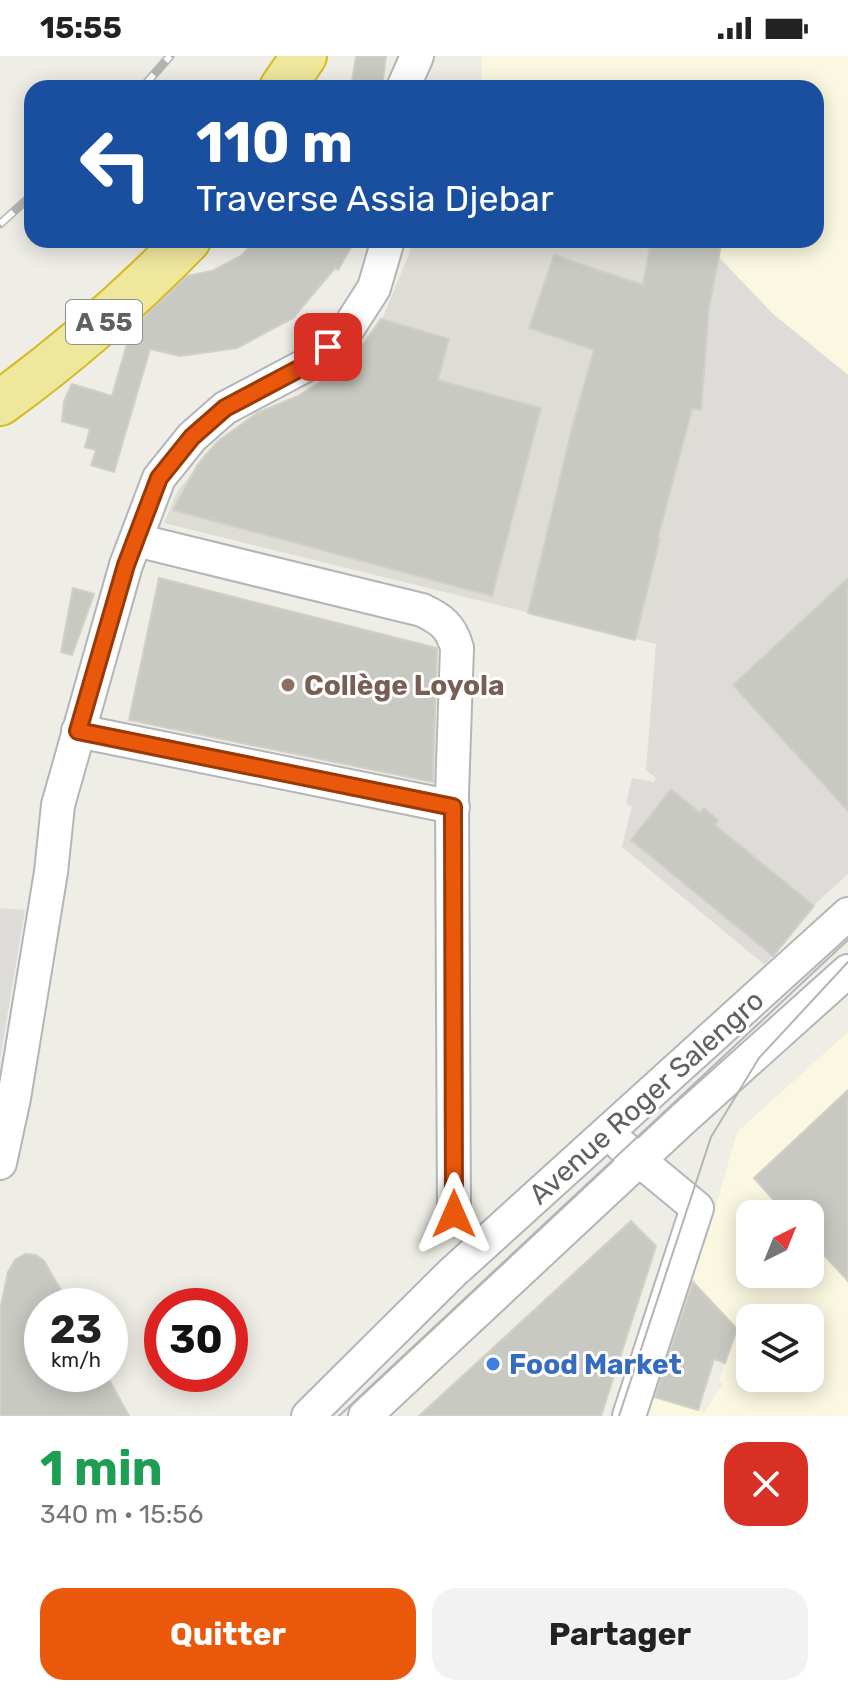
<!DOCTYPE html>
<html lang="fr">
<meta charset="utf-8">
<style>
body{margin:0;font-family:Rubik,sans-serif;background:#f2f2f2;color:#222;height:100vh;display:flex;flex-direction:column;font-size:30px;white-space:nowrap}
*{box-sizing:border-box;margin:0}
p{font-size:26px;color:#767676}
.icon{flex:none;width:44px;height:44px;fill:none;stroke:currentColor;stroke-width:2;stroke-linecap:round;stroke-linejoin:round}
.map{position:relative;height:1360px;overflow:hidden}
.drawer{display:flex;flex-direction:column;background:#fff;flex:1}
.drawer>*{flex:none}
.guide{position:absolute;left:24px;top:24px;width:800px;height:168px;border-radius:24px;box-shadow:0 4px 20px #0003;background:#1a4fa0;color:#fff;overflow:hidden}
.needle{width:52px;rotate:43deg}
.buttons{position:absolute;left:736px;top:1144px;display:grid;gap:16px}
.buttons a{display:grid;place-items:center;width:88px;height:88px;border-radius:16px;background:#fff;box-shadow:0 4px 20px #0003;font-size:40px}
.speed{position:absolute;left:24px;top:1232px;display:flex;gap:16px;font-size:40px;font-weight:700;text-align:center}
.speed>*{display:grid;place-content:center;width:104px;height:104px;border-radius:50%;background:#fff;box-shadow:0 4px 20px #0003;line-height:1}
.speed small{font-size:20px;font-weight:400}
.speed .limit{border:12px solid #d22;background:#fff;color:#111}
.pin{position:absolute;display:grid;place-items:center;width:68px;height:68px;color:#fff;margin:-34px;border-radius:16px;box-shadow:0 4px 12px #0006}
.me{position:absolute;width:88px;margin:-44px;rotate:0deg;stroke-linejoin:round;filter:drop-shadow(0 0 6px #0008)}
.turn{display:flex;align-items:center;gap:28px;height:168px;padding:0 40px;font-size:36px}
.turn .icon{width:104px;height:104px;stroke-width:2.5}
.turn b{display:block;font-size:56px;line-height:68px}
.round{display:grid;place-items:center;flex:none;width:84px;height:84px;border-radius:24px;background:#f2f2f2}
.headline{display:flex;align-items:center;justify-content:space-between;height:136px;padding:0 40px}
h1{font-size:48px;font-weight:700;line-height:60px;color:#1e9e55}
.action{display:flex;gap:16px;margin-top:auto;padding:16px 40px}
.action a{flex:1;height:92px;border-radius:24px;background:#ea580c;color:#fff;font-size:32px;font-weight:700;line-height:92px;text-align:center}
.action a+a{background:#f2f2f2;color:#222}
.status{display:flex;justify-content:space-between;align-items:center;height:56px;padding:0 40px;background:#fff;direction:ltr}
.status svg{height:22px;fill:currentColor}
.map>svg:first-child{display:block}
.commercial{fill:#faf8e0;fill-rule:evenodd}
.industrial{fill:#dddcd8}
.education{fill:#deddd5}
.building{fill:#c9c9c3;stroke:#d2d0c5;stroke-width:2}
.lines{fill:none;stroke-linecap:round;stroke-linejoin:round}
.minor-casing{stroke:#b3b5b9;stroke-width:36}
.highway-casing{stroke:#d6ba1e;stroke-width:48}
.minor{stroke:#fff;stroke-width:32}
.highway{stroke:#efe79c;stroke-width:44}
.tram{stroke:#b4b4b5;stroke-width:2}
.rail-casing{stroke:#b4b4b5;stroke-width:9}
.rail{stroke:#fff;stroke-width:6;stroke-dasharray:18;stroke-linecap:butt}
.route-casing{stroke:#983908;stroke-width:20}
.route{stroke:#ea580c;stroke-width:14}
.education-dot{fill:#8d6e63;stroke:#fff;stroke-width:3}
.shop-dot{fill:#3f7fe0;stroke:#fff;stroke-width:3}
.labels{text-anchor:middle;stroke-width:6;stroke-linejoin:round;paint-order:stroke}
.shield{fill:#fff;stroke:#8e9092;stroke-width:2}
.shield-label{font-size:26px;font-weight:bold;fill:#5e6064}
.education-label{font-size:28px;font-weight:bold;fill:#785e54;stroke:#fff;text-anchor:start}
.street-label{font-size:28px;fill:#5e6064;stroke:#fff}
.shop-label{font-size:28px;font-weight:bold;fill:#366cbe;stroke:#fff;text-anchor:start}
</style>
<div class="status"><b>15:55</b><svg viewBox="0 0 49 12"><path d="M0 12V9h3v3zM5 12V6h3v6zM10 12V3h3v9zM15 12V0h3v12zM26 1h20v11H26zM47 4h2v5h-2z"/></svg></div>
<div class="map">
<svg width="848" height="1360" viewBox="0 0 848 1360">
<rect width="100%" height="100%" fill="#eeede6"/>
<!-- commercial -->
<g class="commercial">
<polygon points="482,0 848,0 848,319 773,258 713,195 717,184 816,184 816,32 481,32"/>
<path d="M 848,976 L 848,1360 L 640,1360 L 647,1339 L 704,1356 L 723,1328 L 719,1324 L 737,1273 L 688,1221 L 707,1182 L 737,1076 ZM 750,1158 L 810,1158 L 810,1218 L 750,1218 ZM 750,1262 L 810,1262 L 810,1322 L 750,1322 Z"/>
</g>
<!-- industrial -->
<g class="industrial">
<polygon points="713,195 773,258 848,319 848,818 813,850 765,909 622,791 632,750 626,748 632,722 654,726 656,722 646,714 656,588 682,429 699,374 710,252 703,223"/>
<polygon points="0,852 25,854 0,1003"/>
</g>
<!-- education -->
<polygon class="education" points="411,184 717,184 704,223 710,252 699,374 682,429 656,588 164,467 177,436 217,386 247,364 312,332 335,315 365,286 382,263 410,196"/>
<!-- building -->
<g class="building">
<polygon points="356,0 386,0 382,32 351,32"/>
<polygon points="256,184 355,184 338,214 335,212 293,262 237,292 180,300 150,293 114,416 91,409 96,394 85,391 90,373 62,365 64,345 72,328 112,340 127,288 118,285 187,220 212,215 241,200"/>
<polygon points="651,184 722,184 709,251 701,354 692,353 658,481 660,482 635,584 528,557 572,372 594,294 529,272 554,199 643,229"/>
<polygon points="381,263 449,283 438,324 541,352 492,540 173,454 198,408 217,386 257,357 298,340 325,323 364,287"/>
<polygon points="159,522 437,592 433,726 129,664"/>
<polygon points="848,522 848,755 733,629"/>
<polygon points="73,532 94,538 72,599 61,596"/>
<polygon points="671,733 700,757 704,752 718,764 715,769 814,850 773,900 631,784"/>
<polygon points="848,1034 848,1225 810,1184 810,1158 786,1158 754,1122"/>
<polygon points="631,1165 656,1190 601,1360 419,1360"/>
<polygon points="25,1198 36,1199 44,1205 70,1250 42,1250 42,1318 106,1318 129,1360 0,1360 0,1254 8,1216 15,1204"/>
<polygon points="693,1226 737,1273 725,1307 714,1303 698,1354 655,1341"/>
</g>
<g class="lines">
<!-- minor casing -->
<g class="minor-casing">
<g id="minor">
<polyline points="403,32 417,0"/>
<path d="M 136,484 L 422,554 C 441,563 451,570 457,592 L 452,738 L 454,1158"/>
<polyline points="78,675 453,751"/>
<polyline points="622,1090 697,1152 629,1360"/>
<polyline points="0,1107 14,1042 51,816 58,749 126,509 159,422 192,381 225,352 308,308 347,274 374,232 388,184"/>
<polyline points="308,1360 453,1216 848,858"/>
<polyline points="365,1360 683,1063 848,915"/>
</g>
</g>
<!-- highway casing -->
<g class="highway-casing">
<g id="highway">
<polyline points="282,32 304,0"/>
<path d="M 0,347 C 68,298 129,244 188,184"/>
</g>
</g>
<!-- minor -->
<use href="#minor" class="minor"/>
<!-- highway -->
<use href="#highway" class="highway"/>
<!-- tram -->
<g class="tram">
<polyline points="339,1360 848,884"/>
<polyline points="619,1360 711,1081 759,1002 848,906"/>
</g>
<!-- rail casing -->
<g class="rail-casing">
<g id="rail">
<polyline points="142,32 170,0"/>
<polyline points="0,168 32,139"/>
</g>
</g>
<!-- rail -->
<use href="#rail" class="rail"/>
</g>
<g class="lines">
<!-- route casing -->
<g class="route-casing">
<polyline id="route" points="328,291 308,308 225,352 192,381 159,422 126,509 78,675 453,751 454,1158"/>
</g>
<!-- route -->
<use href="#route" class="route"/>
</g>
<!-- markers -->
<circle class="education-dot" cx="288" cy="629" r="8"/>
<circle class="shop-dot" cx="493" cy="1308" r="8"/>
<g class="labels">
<!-- shield labels -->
<rect class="shield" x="66" y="244" width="76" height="44" rx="6"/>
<g class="shield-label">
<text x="104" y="275">A 55</text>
</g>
<!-- education labels -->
<g class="education-label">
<text x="304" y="639">Collège Loyola</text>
</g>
<!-- street labels -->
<g class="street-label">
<text transform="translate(646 1041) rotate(-42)" y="10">Avenue Roger Salengro</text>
</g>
<!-- shop labels -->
<g class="shop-label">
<text x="509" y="1318">Food Market</text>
</g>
</g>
</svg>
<div class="buttons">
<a><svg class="needle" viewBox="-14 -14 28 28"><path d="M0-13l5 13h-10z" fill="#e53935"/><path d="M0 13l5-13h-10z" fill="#767676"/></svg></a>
<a><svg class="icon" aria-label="layers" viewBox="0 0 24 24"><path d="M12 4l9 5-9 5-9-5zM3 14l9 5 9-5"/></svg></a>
</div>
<div class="speed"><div>23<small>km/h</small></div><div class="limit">30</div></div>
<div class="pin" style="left:328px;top:291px;background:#d93025"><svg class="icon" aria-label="arrive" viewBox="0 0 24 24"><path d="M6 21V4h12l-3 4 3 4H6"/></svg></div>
<svg class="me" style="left:454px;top:1158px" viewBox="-20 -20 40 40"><path d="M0-17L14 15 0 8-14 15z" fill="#ea580c" stroke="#fff" stroke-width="4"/></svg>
<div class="guide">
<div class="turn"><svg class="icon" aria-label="left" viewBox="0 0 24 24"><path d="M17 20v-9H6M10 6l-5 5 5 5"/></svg><div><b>110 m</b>Traverse Assia Djebar</div></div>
</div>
</div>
<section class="drawer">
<div class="headline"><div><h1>1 min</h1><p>340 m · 15:56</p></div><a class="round" style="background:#d93025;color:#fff"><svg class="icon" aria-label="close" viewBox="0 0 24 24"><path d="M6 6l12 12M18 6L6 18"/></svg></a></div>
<div class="action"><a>Quitter</a><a>Partager</a></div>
</section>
